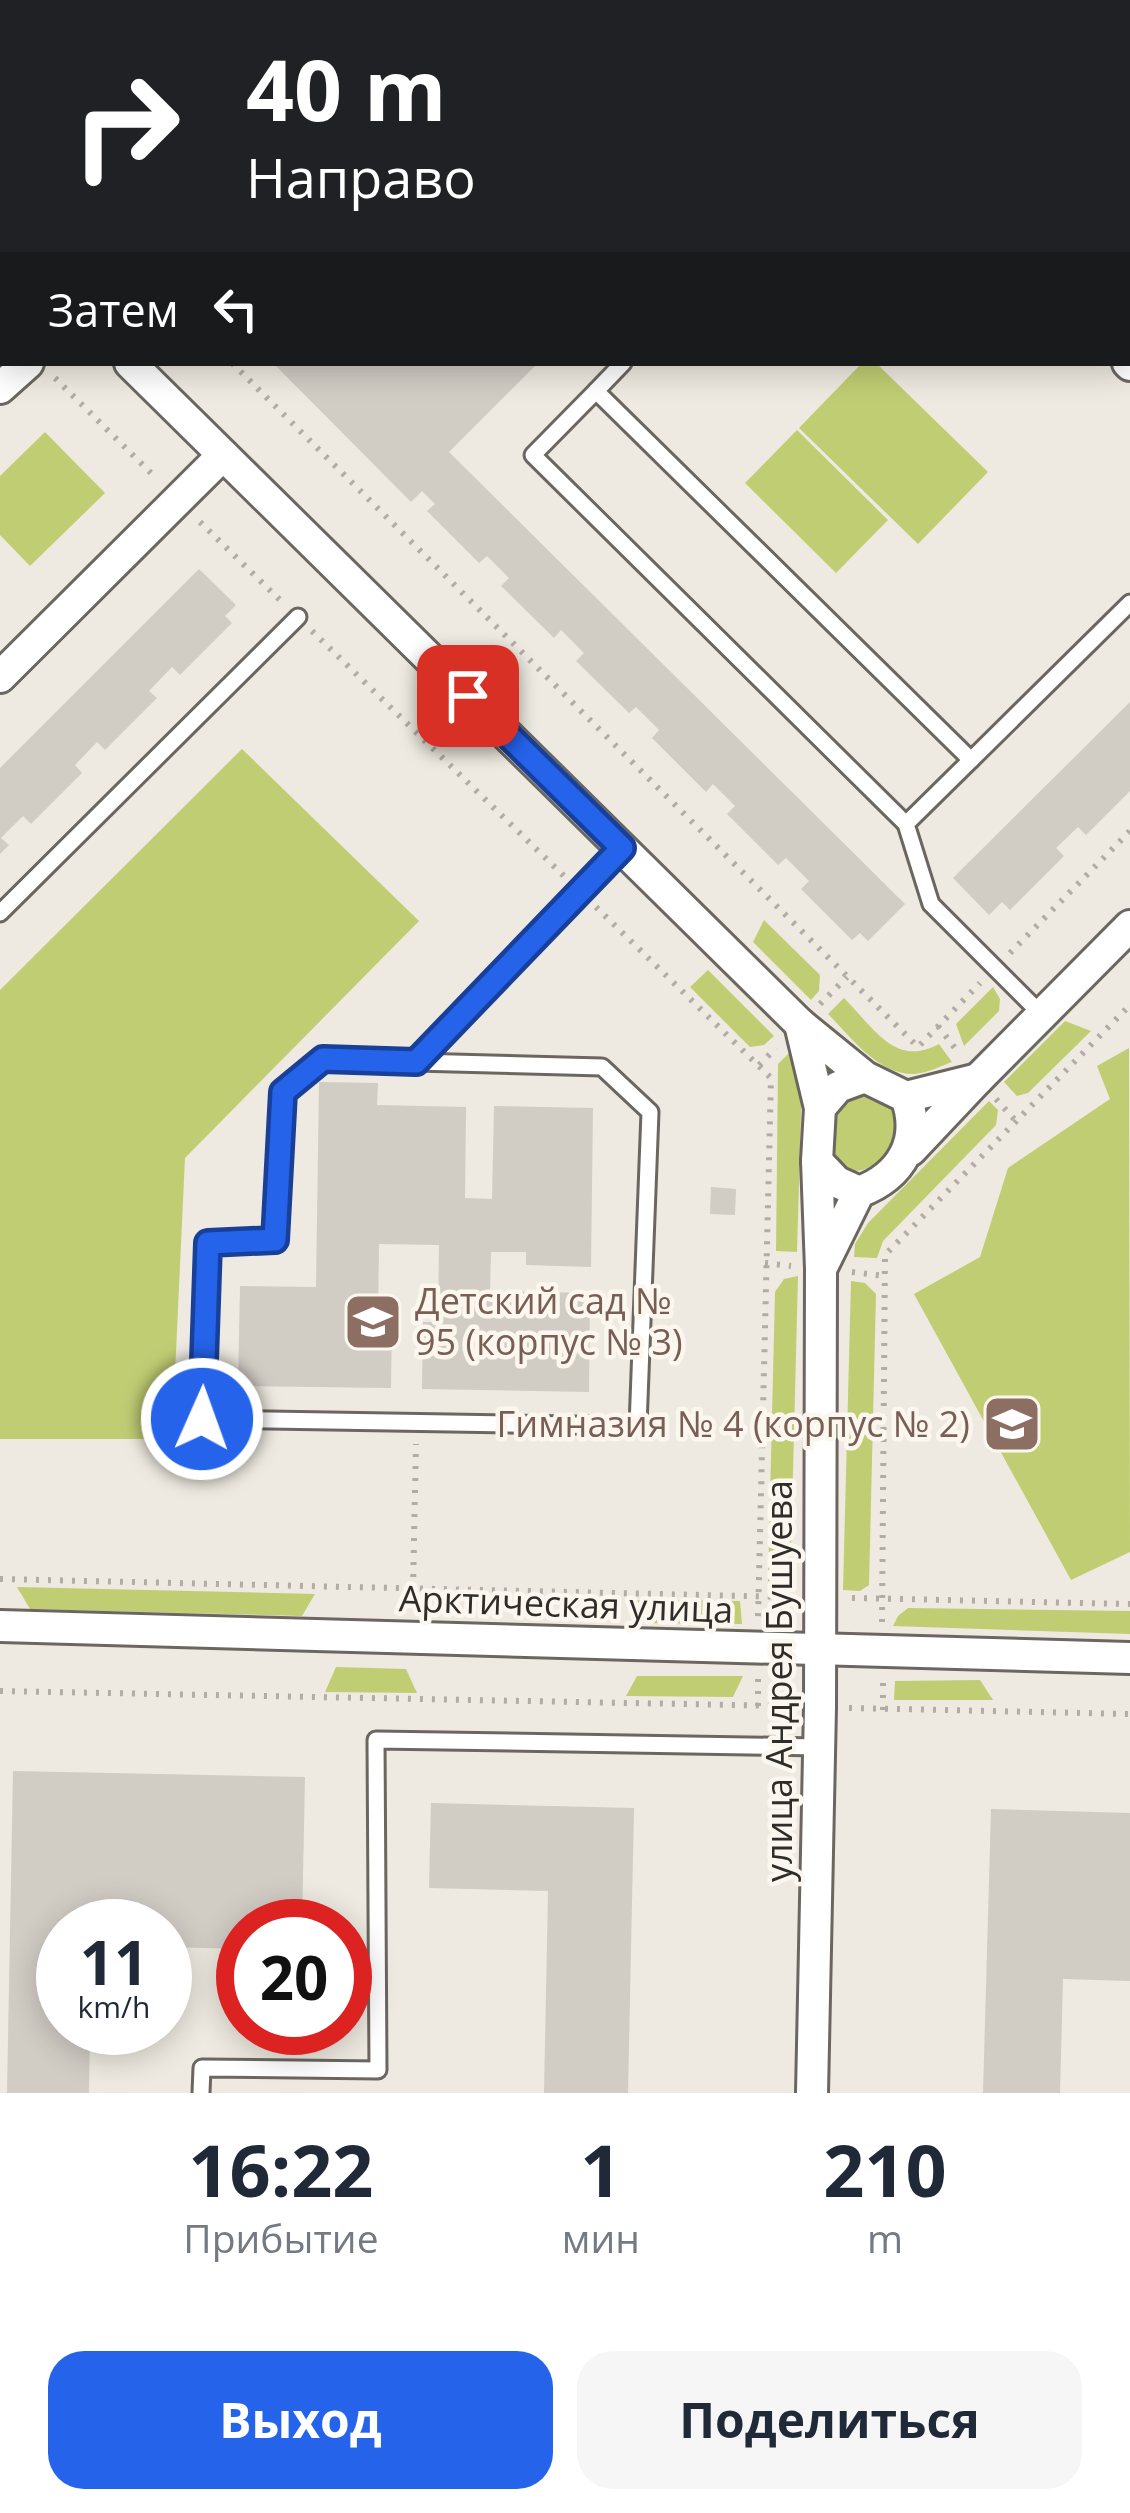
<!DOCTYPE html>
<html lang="ru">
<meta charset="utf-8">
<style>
body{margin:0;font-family:"Open Sans",sans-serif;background:#f6f6f7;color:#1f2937;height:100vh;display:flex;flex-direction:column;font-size:45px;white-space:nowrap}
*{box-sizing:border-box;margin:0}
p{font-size:39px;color:#747a83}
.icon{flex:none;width:66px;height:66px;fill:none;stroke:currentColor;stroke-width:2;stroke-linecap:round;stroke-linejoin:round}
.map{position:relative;height:2093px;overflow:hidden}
.drawer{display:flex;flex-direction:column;background:#fff;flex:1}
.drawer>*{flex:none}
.top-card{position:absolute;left:0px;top:0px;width:1131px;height:366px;box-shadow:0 6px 30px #0003;background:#202124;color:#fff;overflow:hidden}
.speed{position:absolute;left:36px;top:1899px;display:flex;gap:24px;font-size:60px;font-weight:700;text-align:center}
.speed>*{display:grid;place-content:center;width:156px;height:156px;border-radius:50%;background:#fff;box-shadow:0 6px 30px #0003;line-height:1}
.speed small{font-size:30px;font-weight:400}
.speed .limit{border:18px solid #d22;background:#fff;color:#111}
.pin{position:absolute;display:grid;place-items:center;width:102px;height:102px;color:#fff;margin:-51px;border-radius:24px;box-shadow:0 6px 18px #0006}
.me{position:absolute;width:132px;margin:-66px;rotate:2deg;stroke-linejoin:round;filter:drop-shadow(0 0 9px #0008)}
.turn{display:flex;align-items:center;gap:42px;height:252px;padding:0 48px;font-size:54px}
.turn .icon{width:156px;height:156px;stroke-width:2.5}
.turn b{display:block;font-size:84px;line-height:102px}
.then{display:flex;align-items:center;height:114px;padding:0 48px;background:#0003;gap:24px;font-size:45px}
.eta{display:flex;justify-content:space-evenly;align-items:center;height:204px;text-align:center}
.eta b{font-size:72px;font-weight:700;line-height:84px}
.action{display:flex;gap:24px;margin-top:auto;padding:24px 48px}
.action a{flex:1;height:138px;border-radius:36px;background:#2563eb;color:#fff;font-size:48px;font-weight:700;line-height:138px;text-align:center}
.action a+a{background:#f6f6f7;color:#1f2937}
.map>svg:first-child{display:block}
.green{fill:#c1cd73}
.building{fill:#d1ccc4}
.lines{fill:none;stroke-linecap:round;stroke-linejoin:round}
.lane-casing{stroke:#6b6760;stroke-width:21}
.street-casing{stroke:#6b6760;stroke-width:36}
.path{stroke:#b1ada6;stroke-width:6;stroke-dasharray:3 9;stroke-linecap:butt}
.lane{stroke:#fff;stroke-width:15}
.street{stroke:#fff;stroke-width:30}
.route-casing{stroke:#184099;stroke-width:30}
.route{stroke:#2563eb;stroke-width:21}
.labels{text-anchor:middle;stroke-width:9;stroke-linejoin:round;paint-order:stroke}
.education-label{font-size:36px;fill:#785e54;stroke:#fbf7ee;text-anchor:start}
.street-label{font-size:36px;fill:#2e2d29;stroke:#fbf7ee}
</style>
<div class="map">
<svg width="1130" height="2093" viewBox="0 0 1130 2093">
<rect width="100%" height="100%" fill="#eeeae1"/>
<!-- green -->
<g class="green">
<polygon points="862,363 876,363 988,472 918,544 799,428"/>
<polygon points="797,430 888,520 836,573 745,483"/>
<polygon points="45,432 105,493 30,566 0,535 0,476"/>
<polygon points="242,749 419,921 185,1158 172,1439 0,1439 0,990"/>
<polygon points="764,920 820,975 819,991 811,1000 753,942"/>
<polygon points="708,970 774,1036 764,1045 750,1047 690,987"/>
<polygon points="993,987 1000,999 999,1011 964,1046 956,1024"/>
<path d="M 844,998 C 874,1028 895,1068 939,1044 L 952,1062 C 941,1066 927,1073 915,1074 C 878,1075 852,1038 828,1014 Z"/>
<polygon points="1065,1021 1091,1031 1028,1093 1017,1096 1004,1082"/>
<polygon points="1129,1048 1130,1552 1071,1580 914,1294 980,1257 1008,1168 1110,1099 1097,1066"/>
<polygon points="790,1052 802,1081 797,1252 776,1251 778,1064"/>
<path d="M 865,1093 L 897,1111 L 900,1137 C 881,1157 869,1179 840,1168 C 826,1144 830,1113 852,1095 Z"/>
<polygon points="989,1101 998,1110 996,1125 883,1241 877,1258 854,1257 855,1244 868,1223"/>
<polygon points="798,1276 790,1590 776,1589 768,1581 775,1292 784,1279"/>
<polygon points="851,1281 865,1283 876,1294 869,1585 860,1591 843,1590"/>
<polygon points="17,1587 315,1594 302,1616 30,1609"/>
<polygon points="627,1600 740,1601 742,1624 638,1623"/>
<polygon points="908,1608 1130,1611 1130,1634 893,1626 898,1616"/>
<polygon points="336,1667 406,1669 417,1693 325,1692"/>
<polygon points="637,1676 743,1676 733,1697 626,1696"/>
<polygon points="980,1680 993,1700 894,1700 895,1681"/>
</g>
<!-- building -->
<g class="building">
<polygon points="279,363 538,363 449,452 905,904 868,941 860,933 852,940 801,889 809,881 786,858 778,865 727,814 735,806 713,784 706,792 652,738 659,730 636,707 629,713 576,661 584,653 561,630 554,638 501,586 509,578 487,556 479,563 427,511 435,504 422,491 411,502 276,366"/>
<polygon points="199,569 236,605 225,616 232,623 180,675 172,667 149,691 157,698 105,750 97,742 75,765 82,773 31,824 23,816 1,838 9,845 0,854 0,768"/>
<polygon points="1130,702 1130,791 1086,835 1078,827 1056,848 1064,856 1010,910 1002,902 989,915 953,878"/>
<polygon points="319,1082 378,1083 377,1105 466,1107 465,1198 492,1199 494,1106 593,1108 591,1267 526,1265 526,1252 491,1252 490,1291 590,1293 589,1392 422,1389 423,1322 438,1322 439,1245 379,1244 378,1321 392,1321 391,1388 238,1386 240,1286 316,1287"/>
<polygon points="711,1187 736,1189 735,1215 710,1214"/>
<polygon points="13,1771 305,1777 302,1926 243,1926 243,1949 165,1947 165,1926 63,1926 63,2028 90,2028 89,2093 7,2093"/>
<polygon points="431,1803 634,1808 628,2093 544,2093 548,1891 429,1888"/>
<polygon points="991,1809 1130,1813 1130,1981 1063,1979 1060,2093 983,2093"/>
</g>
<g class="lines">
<!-- lane casing -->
<g class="lane-casing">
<g id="lane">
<polyline points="662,0 665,3"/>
<polyline points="1056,3 1059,0"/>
<polyline points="623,363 596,391 971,760 1130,603"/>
<polyline points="596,391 533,455 906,824"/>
<polyline points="971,760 906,824 931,904 1042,1015"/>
<polyline points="0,913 298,617"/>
<polyline points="415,1062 323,1059 283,1092 275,1240 207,1243 202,1419 638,1426 650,1112 602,1067 415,1062 622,848"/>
<polyline points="201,2093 202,2068 378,2070 376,1740 819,1747"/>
</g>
</g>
<!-- street casing -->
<g class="street-casing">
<g id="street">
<polyline points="765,0 768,3"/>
<polyline points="289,3 292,0"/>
<polyline points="0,235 3,238"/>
<polyline points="130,363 800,1024"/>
<polyline points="1128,363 1130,365"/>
<polyline points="0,388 28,363"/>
<polyline points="0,677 223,455"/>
<polyline points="978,1079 1130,926"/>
<polyline points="906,1097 978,1079 911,1150"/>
<path d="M 820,1108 L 838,1087 L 865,1077 L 906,1097 C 922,1140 902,1176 859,1192 L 837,1182 L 817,1161 L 820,1108 L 800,1024 L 865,1077"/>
<polyline points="817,1161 821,1269 859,1192"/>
<polyline points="0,1626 1130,1658"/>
<polyline points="812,2093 820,1707 821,1269"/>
</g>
</g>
<!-- path -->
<g class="path">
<polyline points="56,3 59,0"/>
<polyline points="0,58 3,55"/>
<polyline points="0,131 3,134"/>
<polyline points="0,322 3,325"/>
<polyline points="232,363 918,1047 980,983"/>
<polyline points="55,378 157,479"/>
<polyline points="200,522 281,601"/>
<polyline points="312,631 565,877"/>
<polyline points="596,907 771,1078 758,1618"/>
<polyline points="1010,953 1130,831"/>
<polyline points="820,1004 847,977"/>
<polyline points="938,1026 958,1052"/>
<polyline points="759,1065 776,1048"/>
<polyline points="996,1099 1015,1120"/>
<polyline points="765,1263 791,1266"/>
<polyline points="852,1272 884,1276"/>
<polyline points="0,1579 790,1597"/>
<polyline points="413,1589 416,1444"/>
<polyline points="852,1598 1130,1604"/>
<polyline points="882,1622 885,1255 1130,1005"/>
<polyline points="758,1679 758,1706"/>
<polyline points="883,1683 883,1710"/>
<polyline points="0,1691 788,1706"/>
<polyline points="849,1708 1130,1714"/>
</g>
<!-- lane -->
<use href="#lane" class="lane"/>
<!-- street -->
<use href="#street" class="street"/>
</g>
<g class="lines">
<!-- route casing -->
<g class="route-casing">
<polyline id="route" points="202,1419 208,1243 275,1240 283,1092 323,1059 416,1062 622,848 468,696"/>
</g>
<!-- route -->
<use href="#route" class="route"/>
</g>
<!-- icons -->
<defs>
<g id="school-square" transform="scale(3)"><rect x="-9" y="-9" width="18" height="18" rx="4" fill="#8d6e63" stroke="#fbf7ee"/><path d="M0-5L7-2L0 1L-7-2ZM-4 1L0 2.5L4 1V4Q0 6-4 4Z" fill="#fff"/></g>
</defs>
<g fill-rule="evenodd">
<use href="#school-square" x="373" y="1322"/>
<use href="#school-square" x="1012" y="1424"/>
</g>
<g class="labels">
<!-- education labels -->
<g class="education-label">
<text x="415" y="1314">Детский сад №<tspan x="415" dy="41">95 (корпус № 3)</tspan></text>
<text x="970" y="1437" text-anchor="end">Гимназия № 4 (корпус № 2)</text>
</g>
<!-- street labels -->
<g class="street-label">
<text transform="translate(566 1604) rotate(2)" y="13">Арктическая улица</text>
<text transform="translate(779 1681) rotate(-90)" y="13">улица Андрея Бушуева</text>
</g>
</g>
</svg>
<div class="speed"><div>11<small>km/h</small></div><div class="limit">20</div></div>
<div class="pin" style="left:468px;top:696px;background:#d93025"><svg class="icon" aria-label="arrive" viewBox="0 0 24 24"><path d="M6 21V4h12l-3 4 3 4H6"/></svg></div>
<svg class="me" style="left:202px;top:1419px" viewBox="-20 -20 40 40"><circle r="17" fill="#2563eb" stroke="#fff" stroke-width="3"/><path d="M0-11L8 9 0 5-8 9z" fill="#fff"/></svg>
<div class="top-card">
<div class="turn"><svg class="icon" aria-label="right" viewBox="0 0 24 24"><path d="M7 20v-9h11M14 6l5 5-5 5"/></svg><div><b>40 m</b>Направо</div></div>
<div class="then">Затем<svg class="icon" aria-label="left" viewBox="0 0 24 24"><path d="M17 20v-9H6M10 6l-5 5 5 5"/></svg></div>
</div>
</div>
<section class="drawer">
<div class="eta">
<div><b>16:22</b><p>Прибытие</p></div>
<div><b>1</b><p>мин</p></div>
<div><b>210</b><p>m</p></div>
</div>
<div class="action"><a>Выход</a><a>Поделиться</a></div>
</section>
